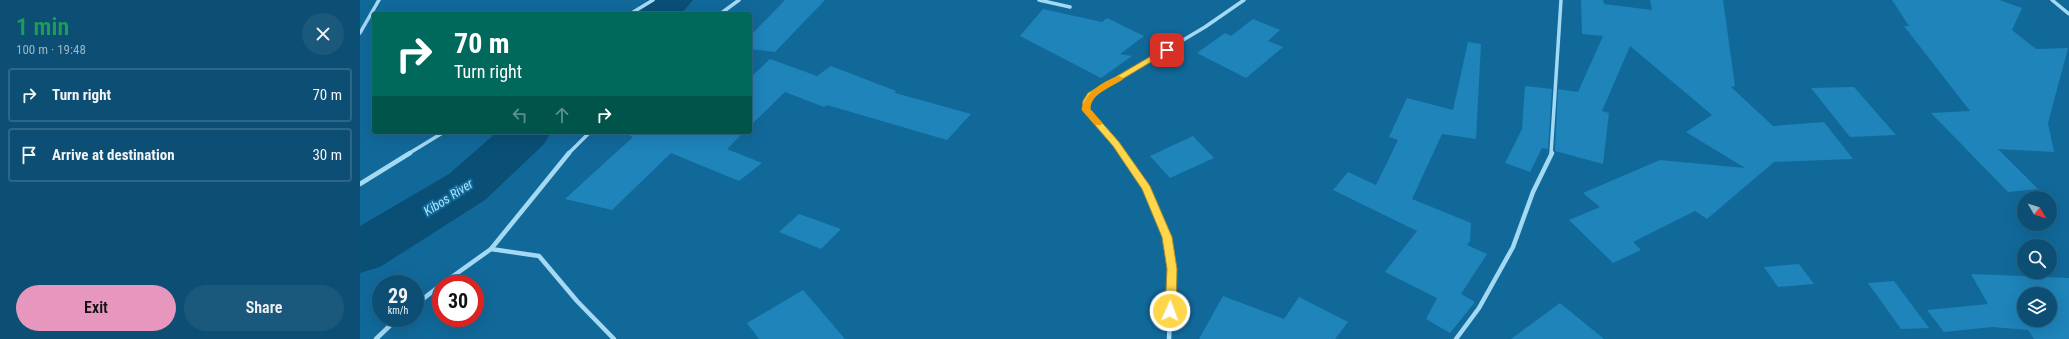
<!DOCTYPE html>
<meta charset="utf-8">
<style>
body{margin:0;font-family:"Roboto Condensed",sans-serif;background:#1b597c;color:#f1f3f6;height:100vh;display:flex;flex-direction:column;font-size:15px;white-space:nowrap}
*{box-sizing:border-box;margin:0}
p{font-size:13px;color:#9ab5c5}
.icon{flex:none;width:22px;height:22px;fill:none;stroke:currentColor;stroke-width:2;stroke-linecap:round;stroke-linejoin:round}
.map{position:relative;flex:1;overflow:hidden}
.panel{display:flex;flex-direction:column;background:#0d4f74;width:360px}
.panel>*{flex:none}
.guide{position:absolute;left:12px;top:12px;width:380px;height:122px;border-radius:4px;box-shadow:0 4px 16px #0002,0 0 0 1px #2d6686;background:#00695c;color:#fff;overflow:hidden}
.needle{width:26px;rotate:129deg}
.fabs{position:absolute;left:1657px;top:191px;display:grid;gap:8px}
.fabs a{display:grid;place-items:center;width:40px;height:40px;border-radius:50%;background:#0d4f74;box-shadow:0 4px 16px #0002,0 0 0 1px #2d6686;font-size:20px}
.speed{position:absolute;left:12px;top:275px;display:flex;gap:8px;font-size:20px;font-weight:700;text-align:center}
.speed>*{display:grid;place-content:center;width:52px;height:52px;border-radius:50%;background:#0d4f74;box-shadow:0 4px 16px #0002,0 0 0 1px #2d6686;line-height:1}
.speed small{font-size:10px;font-weight:400}
.speed .limit{border:6px solid #d22;background:#fff;color:#111}
.pin{position:absolute;display:grid;place-items:center;width:34px;height:34px;color:#fff;margin:-17px;border-radius:8px;box-shadow:0 2px 6px #0006}
.me{position:absolute;width:44px;margin:-22px;rotate:2deg;stroke-linejoin:round;filter:drop-shadow(0 0 3px #0008)}
.turn{display:flex;align-items:center;gap:14px;height:84px;padding:0 16px;font-size:18px}
.turn .icon{width:52px;height:52px;stroke-width:2.5}
.turn b{display:block;font-size:28px;line-height:34px}
.lanes{display:flex;align-items:center;height:38px;padding:0 16px;background:#0003;justify-content:center;gap:20px;direction:ltr}
.lanes .off{opacity:.35}
.round{display:grid;place-items:center;flex:none;width:42px;height:42px;border-radius:21px;background:#1b597c}
.overview{display:flex;align-items:center;justify-content:space-between;height:68px;padding:0 16px}
h1{font-size:24px;font-weight:600;line-height:30px;color:#1e9e55}
.cta{display:flex;gap:8px;margin-top:auto;padding:8px 16px}
.cta a{flex:1;height:46px;border-radius:24px;background:#e797bd;color:#111;font-size:16px;font-weight:600;line-height:46px;text-align:center}
.cta a+a{background:#1b597c;color:#f1f3f6}
ul{padding:0;list-style:none}
li{display:flex;align-items:center;gap:12px;height:54px;margin:0 8px 6px;padding:0 8px;border:2px solid #2d6686;border-radius:4px}
li div{flex:1}
li b{display:block;font-size:15px}
li em{font-style:normal}
main{display:flex;flex:1;min-height:0}
.map>svg:first-child{display:block}
.lines{fill:none;stroke-linecap:round;stroke-linejoin:round}
.river{fill:#0a4f76;fill-rule:evenodd}
.building{fill:#1e84ba;fill-rule:evenodd}
.street-far1{stroke:#a4d9f4;stroke-width:3.5}
.street{stroke:#a4d9f4;stroke-width:4.5}
.route{fill:#ffd54a;stroke:#a68a30}
.slow{fill:#f59e0b}
.labels{text-anchor:middle;stroke-width:4;stroke-linejoin:round;paint-order:stroke}
.water-label{font-size:13px;font-style:italic;fill:#b0e2fb;stroke:#11699a}
</style>
<main>
<section class="panel">
<div class="overview"><div><h1>1 min</h1><p>100 m · 19:48</p></div><a class="round"><svg class="icon" aria-label="close" viewBox="0 0 24 24"><path d="M6 6l12 12M18 6L6 18"/></svg></a></div>
<ul>
<li><svg class="icon" aria-label="right" viewBox="0 0 24 24"><path d="M7 20v-9h11M14 6l5 5-5 5"/></svg><div><b>Turn right</b></div><em>70 m</em></li>
<li><svg class="icon" aria-label="arrive" viewBox="0 0 24 24"><path d="M6 21V4h12l-3 4 3 4H6"/></svg><div><b>Arrive at destination</b></div><em>30 m</em></li>
</ul>
<div class="cta"><a>Exit</a><a>Share</a></div>
</section>
<div class="map">
<svg width="1709" height="339" viewBox="0 0 1709 339">
<rect width="100%" height="100%" fill="#11699a"/>
<g class="lines">
<!-- river -->
<g class="river">
<polygon points="288,0 333,0 321,14 276,14"/>
<polygon points="137,132 191,132 184,144 125,200 20,267 0,273 0,226 89,174"/>
</g>
</g>
<!-- building -->
<g class="building">
<polygon points="425,0 465,0 415,52 390,49 390,36"/>
<polygon points="1221,0 1243,0 1244,4 1292,10 1290,0 1363,0 1375,86 1371,87 1413,126 1464,122 1493,159 1414,162 1347,219 1335,211 1273,242 1281,250 1253,263 1209,220 1240,207 1223,193 1300,160 1385,168 1326,132 1352,115 1270,46 1242,111 1249,113 1243,164 1195,151 1198,89 1218,92 1243,36 1222,34"/>
<polygon points="1532,0 1639,0 1662,8 1652,30 1676,49 1708,48 1688,123 1694,152 1638,149 1678,189 1648,192 1571,113 1610,111 1544,26 1549,26"/>
<polygon points="683,9 742,22 747,18 784,36 760,54 772,56 741,78 660,36"/>
<polygon points="893,19 920,30 908,41 923,47 886,78 837,53 865,33 871,36"/>
<polygon points="1108,42 1121,44 1116,139 1082,134 1052,199 1111,223 1110,241 1107,245 1127,254 1101,294 1115,302 1090,333 1066,319 1077,298 1025,272 1057,231 973,190 988,172 1016,185 1038,140 1029,137 1047,98 1093,110"/>
<polygon points="410,59 457,76 471,66 536,91 535,93 611,114 587,140 467,105 464,107 425,92 390,126 390,78"/>
<polygon points="1165,86 1192,89 1188,149 1182,148 1170,172 1145,163 1162,129"/>
<polygon points="1494,87 1536,135 1490,137 1451,88"/>
<polygon points="262,132 384,132 367,149 402,163 379,181 311,153 252,210 205,199 273,137"/>
<polygon points="833,136 854,158 810,178 790,156"/>
<polygon points="439,214 481,229 461,249 419,232"/>
<polygon points="1439,264 1454,284 1418,287 1404,267"/>
<path d="M 1611,274 L 1709,278 L 1709,339 L 1674,339 L 1668,330 L 1632,327 L 1584,332 L 1567,310 L 1628,304 ZM 1664,294 L 1690,294 L 1690,320 L 1664,320 Z"/>
<polygon points="1534,281 1569,328 1541,329 1508,283"/>
<polygon points="443,290 485,339 399,339 387,323"/>
<polygon points="863,296 924,319 939,297 988,322 975,339 839,339"/>
<polygon points="1200,303 1244,339 1151,339"/>
</g>
<g class="lines">
<!-- street-far1 -->
<g class="street-far1">
<polyline points="679,0 710,7"/>
<polyline points="1692,0 1709,14"/>
<polyline points="270,14 293,0"/>
<polyline points="360,14 379,0"/>
<polyline points="0,33 19,0"/>
<polyline points="48,154 84,132"/>
<polyline points="208,154 230,132"/>
<polyline points="763,154 726,110 727,101 731,95 845,27 884,0"/>
<polyline points="1191,154 1201,0"/>
</g>
<!-- street -->
<g class="street">
<path d="M 762,153 C 788,187 809,226 812,269 C 813,292 810,316 809,339"/>
<polyline points="0,184 50,153"/>
<polyline points="131,249 179,256 217,301 254,339"/>
<polyline points="82,284 131,249 209,153"/>
<polyline points="55,305 81,285"/>
<polyline points="16,339 38,318"/>
<polyline points="1096,339 1119,308 1153,247 1173,192 1192,153"/>
</g>
</g>
<!-- route -->
<polygon class="route" points="805,48 811,50 734,96 731,101 730,109 759,142 790,186 812,237 817,269 816,311 810,315 805,311 807,269 802,237 782,189 753,146 722,110 723,101 728,93"/>
<!-- slow -->
<path class="slow" d="M 759,76 L 763,78 L 762,80 C 749,88 732,93 730,109 L 742,123 L 741,125 L 735,125 L 722,110 C 724,93 743,81 759,76 Z"/>
<g class="labels">
<!-- water labels -->
<g class="water-label">
<text transform="translate(88 197) rotate(-33)" y="5">Kibos River</text>
</g>
</g>
</svg>
<div class="fabs">
<a><svg class="needle" viewBox="-14 -14 28 28"><path d="M0-13l5 13h-10z" fill="#e53935"/><path d="M0 13l5-13h-10z" fill="#9ab5c5"/></svg></a>
<a><svg class="icon" aria-label="search" viewBox="0 0 24 24"><circle cx="10" cy="10" r="6"/><path d="M15 15l6 6"/></svg></a>
<a><svg class="icon" aria-label="layers" viewBox="0 0 24 24"><path d="M12 4l9 5-9 5-9-5zM3 14l9 5 9-5"/></svg></a>
</div>
<div class="speed"><div>29<small>km/h</small></div><div class="limit">30</div></div>
<div class="pin" style="left:807px;top:50px;background:#d93025"><svg class="icon" aria-label="arrive" viewBox="0 0 24 24"><path d="M6 21V4h12l-3 4 3 4H6"/></svg></div>
<svg class="me" style="left:810px;top:311px" viewBox="-20 -20 40 40"><circle r="17" fill="#ffd54a" stroke="#fff" stroke-width="3"/><path d="M0-11L8 9 0 5-8 9z" fill="#fff"/></svg>
<div class="guide">
<div class="turn"><svg class="icon" aria-label="right" viewBox="0 0 24 24"><path d="M7 20v-9h11M14 6l5 5-5 5"/></svg><div><b>70 m</b>Turn right</div></div>
<div class="lanes"><svg class="icon off" aria-label="left" viewBox="0 0 24 24"><path d="M17 20v-9H6M10 6l-5 5 5 5"/></svg><svg class="icon off" aria-label="ahead" viewBox="0 0 24 24"><path d="M12 20V5M6 11l6-6 6 6"/></svg><svg class="icon" aria-label="right" viewBox="0 0 24 24"><path d="M7 20v-9h11M14 6l5 5-5 5"/></svg></div>
</div>
</div>
</main>
